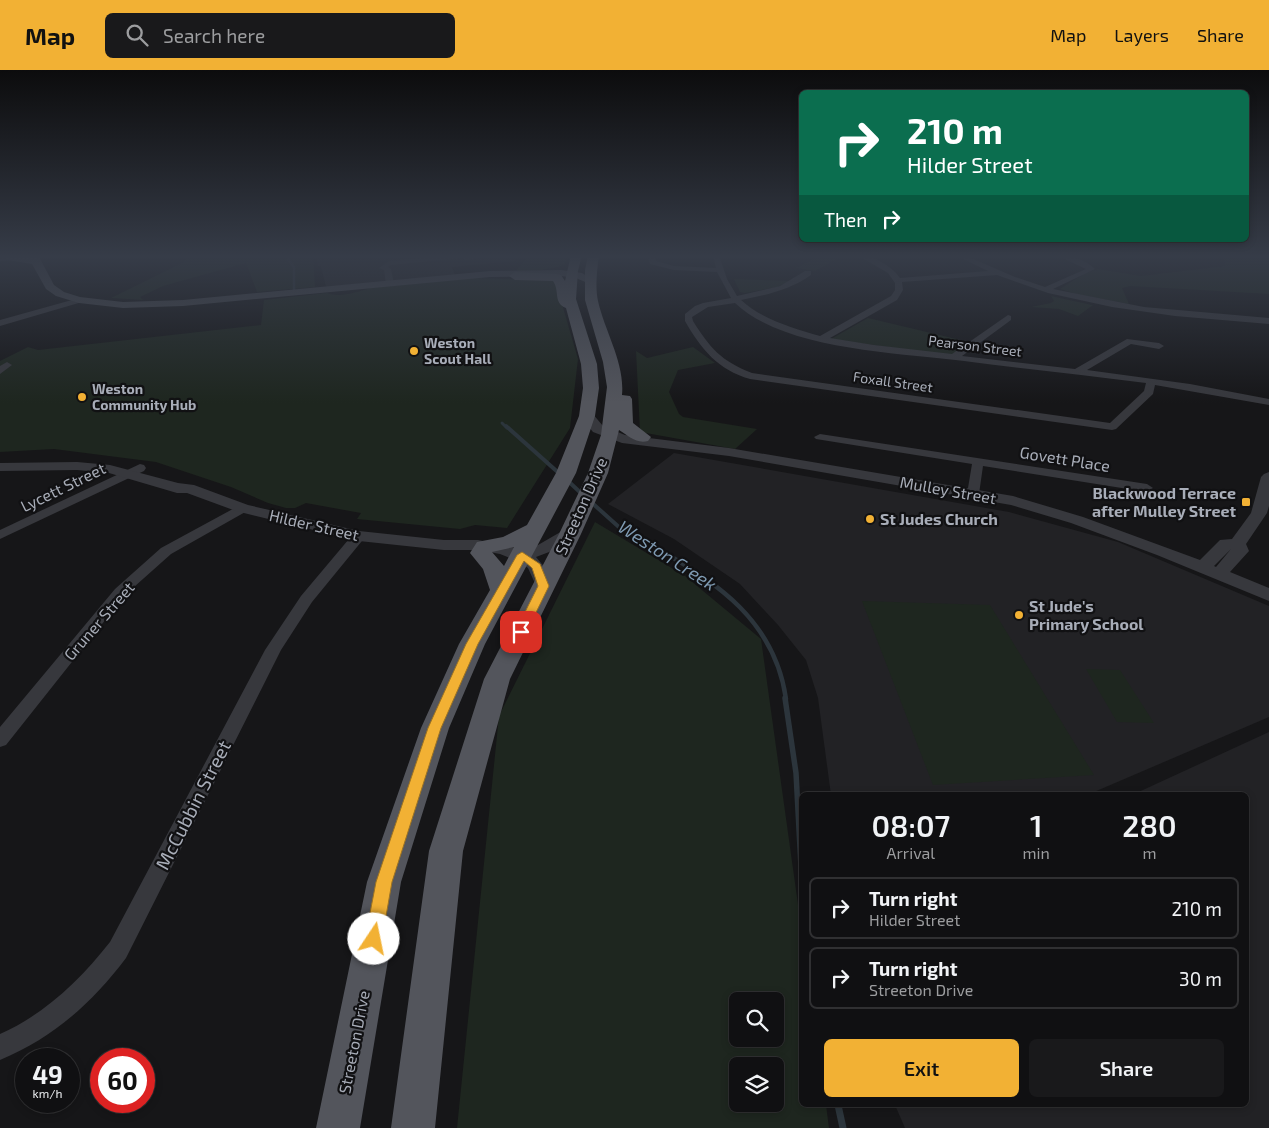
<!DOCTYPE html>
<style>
body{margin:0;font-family:"Exo 2",sans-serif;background:#19191b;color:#f1f3f6;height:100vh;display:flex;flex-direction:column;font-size:19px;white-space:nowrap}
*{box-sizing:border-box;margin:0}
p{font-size:16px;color:#9c9d9f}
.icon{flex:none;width:28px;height:28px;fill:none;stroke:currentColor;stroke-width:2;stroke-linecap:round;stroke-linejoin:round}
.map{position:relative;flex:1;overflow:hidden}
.panel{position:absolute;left:799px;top:722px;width:450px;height:315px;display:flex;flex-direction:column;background:#101012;border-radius:8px;box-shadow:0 2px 8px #0003,0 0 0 1px #303032}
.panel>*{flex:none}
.guide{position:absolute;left:799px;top:20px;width:450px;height:152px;border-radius:8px;box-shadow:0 2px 8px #0003,0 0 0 1px #303032;background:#0b6e4f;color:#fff;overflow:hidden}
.fabs{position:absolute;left:729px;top:922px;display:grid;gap:10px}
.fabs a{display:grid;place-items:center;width:55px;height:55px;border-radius:8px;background:#101012;box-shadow:0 2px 8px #0003,0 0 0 1px #303032;font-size:25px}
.speed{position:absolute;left:15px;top:978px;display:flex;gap:10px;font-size:25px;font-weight:700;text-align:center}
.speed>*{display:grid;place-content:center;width:65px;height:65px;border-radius:50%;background:#101012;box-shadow:0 2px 8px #0003,0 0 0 1px #303032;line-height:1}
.speed small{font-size:12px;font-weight:400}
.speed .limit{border:8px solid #d22;background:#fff;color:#111}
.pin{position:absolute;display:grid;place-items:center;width:42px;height:42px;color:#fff;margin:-21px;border-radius:10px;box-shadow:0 2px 8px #0006}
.me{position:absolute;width:55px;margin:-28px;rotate:11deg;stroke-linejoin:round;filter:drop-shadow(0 0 4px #0008)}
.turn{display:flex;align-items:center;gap:18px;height:105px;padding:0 25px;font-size:22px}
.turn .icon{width:65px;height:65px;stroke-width:2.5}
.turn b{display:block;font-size:35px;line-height:42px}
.then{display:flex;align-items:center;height:48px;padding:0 25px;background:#0003;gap:10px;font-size:19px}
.eta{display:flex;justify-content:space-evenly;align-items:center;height:85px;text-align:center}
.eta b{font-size:30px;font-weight:600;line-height:35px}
.cta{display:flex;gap:10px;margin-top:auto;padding:10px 25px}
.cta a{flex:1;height:58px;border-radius:8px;background:#f2b134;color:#111;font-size:20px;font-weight:600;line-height:58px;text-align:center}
.cta a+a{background:#19191b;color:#f1f3f6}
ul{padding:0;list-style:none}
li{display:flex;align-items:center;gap:15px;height:62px;margin:0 10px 8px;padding:0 15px;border:2px solid #303032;border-radius:8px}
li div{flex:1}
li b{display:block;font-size:19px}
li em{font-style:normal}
header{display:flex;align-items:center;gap:30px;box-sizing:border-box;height:70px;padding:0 25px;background:#f2b134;color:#111}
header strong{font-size:24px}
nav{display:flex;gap:28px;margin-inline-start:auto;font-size:18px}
.search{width:350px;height:45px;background:#19191b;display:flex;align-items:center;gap:12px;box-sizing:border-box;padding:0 18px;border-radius:8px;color:#9c9d9f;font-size:19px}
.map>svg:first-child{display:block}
.built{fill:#222225}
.green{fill:#1e261f;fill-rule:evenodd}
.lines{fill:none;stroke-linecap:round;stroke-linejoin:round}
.stream-far5{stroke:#2c353c;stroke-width:2.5}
.stream-far4{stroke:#2c353c;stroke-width:3}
.stream-far3{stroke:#2c353c;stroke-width:4}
.stream-far2{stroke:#2c353c;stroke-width:4.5}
.stream-far1{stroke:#2c353c;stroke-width:5.5}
.stream{stroke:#2c353c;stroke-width:7}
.minor{fill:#37383d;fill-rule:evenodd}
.tertiary{fill:#37383d;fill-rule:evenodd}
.secondary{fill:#45474d;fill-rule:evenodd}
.primary{fill:#53555c;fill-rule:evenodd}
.route{fill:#f2b134;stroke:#9d7322}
.poi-dot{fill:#f2b134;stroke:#111113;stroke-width:2}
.labels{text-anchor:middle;stroke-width:4.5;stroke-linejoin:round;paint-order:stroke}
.far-poi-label{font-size:14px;font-weight:bold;fill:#a8adb8;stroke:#111113;text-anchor:start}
.far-street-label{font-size:14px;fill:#a8adb8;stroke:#111113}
.street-label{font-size:16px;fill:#a8adb8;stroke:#111113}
.poi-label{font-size:16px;font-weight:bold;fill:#a8adb8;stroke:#111113;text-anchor:start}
.water-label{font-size:18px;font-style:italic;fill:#7f9bb3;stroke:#111113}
.near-street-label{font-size:19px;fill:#a8adb8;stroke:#111113}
</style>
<header>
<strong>Map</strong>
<div class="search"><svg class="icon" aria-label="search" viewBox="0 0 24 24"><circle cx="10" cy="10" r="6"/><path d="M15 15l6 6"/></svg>Search here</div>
<nav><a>Map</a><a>Layers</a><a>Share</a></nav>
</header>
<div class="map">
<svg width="1269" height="1058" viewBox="0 0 1269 1058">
<rect width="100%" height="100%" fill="#161618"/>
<!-- built -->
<g class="built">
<polygon points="316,185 512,185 516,191 452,197 455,205 326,217 321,196 318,196"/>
<polygon points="674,383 1009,442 1118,472 1269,536 1269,647 1087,725 831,725 818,628 806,590 778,555 740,514 674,469 608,434"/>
<polygon points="1269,662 1269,1058 905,1058 895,1035 1246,1035 1246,725 1132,725"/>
</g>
<!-- green -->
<g class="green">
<polygon points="187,185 313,185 315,217 257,222 246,193 163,216 140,227 143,230 111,228 184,192"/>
<path d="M 529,185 L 568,185 L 564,195 C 548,200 533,201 516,201 Z"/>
<polygon points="822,185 844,185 815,201 796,198"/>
<polygon points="1215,185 1269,185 1269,224 1130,216 1122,218 1129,234 1077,224 1060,219 1085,203 1098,199 1141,206 1225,196 1224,189"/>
<path d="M 473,208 L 555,210 L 578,289 L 570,358 L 507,458 L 475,455 L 460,459 L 357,449 L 361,443 L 306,433 L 295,438 L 286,438 L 268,433 L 231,417 L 156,392 L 54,379 L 0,382 L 0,291 L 28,277 L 38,280 L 261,255 L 264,230 L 327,223 C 339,228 358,222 370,218 Z"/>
<polygon points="734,209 790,211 777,217 745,223 740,222"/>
<polygon points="1051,226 1092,235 1093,235 1078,246 1059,239 1031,237 1051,233 1054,231"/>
<polygon points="868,248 969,272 952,286 831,269"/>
<polygon points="693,277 715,293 678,300 669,322 679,344 683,347 757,359 735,379 640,362 636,281 647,288"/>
<path d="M 595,452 L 685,506 L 761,569 L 801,856 L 801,1035 L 826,1035 L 829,1058 L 457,1058 L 499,646 ZM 738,931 L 775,931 L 775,969 L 738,969 ZM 738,996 L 775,996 L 775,1034 L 738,1034 Z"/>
<polygon points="862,531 990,535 1094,705 933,715"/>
<polygon points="1086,599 1120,600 1154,653 1117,652"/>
</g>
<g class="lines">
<!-- stream-far5 -->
<polyline class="stream-far5" points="285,185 294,197 294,222"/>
<!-- stream-far4 -->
<polyline class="stream-far4" points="502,353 507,358"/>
<!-- stream-far3 -->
<g class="stream-far3">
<polyline points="506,356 561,405"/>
<polyline points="567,410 583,425"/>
<polyline points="591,432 620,458 656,478"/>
</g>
<!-- stream-far2 -->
<path class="stream-far2" d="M 654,477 C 718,512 775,552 786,629"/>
<!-- stream-far1 -->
<polyline class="stream-far1" points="785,628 796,703 801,797"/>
<!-- stream -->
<polyline class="stream" points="838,1035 843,1058"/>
<!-- minor -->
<g class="minor">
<polygon points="450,185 499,185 466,190 463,188 391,195 388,197 391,199 394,214 390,216 386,214 384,200 379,198 389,191"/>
<path d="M 647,185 L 654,185 L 656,191 L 674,196 L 716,198 L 713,185 L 741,185 L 720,188 L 727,209 L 737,226 L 780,216 L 805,201 L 811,201 L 811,205 C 790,220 766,225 741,230 C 763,250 793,258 820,266 L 891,226 L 895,220 L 895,213 L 888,203 L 857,185 C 872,185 891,195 900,208 L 988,201 L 955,185 L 964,185 L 1015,207 L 1045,217 L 1086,199 L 1056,185 C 1069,185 1085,189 1095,199 L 1053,219 L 1144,237 L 1269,248 L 1269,254 L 1175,246 L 1112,237 L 1048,223 L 997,205 L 902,212 L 903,220 L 897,230 L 830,268 L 874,275 L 952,284 L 1008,245 L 1011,246 L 1011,250 L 962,286 L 1075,299 L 1127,269 L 1159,273 L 1164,276 L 1159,279 L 1131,274 L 1087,300 L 1190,314 L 1269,329 L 1269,335 L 1155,315 L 1153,324 L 1116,359 L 1112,360 L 750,309 C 718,300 701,279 685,251 L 685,244 L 695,236 L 703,233 L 731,228 L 717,202 L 674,200 L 650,194 ZM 735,233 C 784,280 898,283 964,291 C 1025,299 1085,305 1146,313 L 1144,321 L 1110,353 L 752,303 C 721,291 710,278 693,251 L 692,247 L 708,237 Z"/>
<polygon points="0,187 28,186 32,188 28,190 0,191"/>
<polygon points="79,228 83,230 82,232 0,256 0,250"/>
<polygon points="7,292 12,295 0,304 0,296"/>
<polygon points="820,364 1147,414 1153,418 1147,422 983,396 979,424 973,428 967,424 972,394 816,369 814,367"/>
<polygon points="140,394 144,395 146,398 144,401 0,469 0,460"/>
<polygon points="242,434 248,438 247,441 171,484 125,525 6,675 0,677 0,657 115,519 161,478"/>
<path d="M 359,462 L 366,466 L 312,532 L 281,580 L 126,888 C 92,933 53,968 0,990 L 0,964 C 45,944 80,910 110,872 L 265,580 L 301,526 L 354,463 Z"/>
</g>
<!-- tertiary -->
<g class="tertiary">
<path d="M 587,342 L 592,343 L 603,356 L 625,365 L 729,378 L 1013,426 L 1083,447 L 1200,490 L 1220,470 L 1232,469 L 1251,443 L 1261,407 L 1264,404 L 1269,402 L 1269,436 L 1267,443 L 1246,474 L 1249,481 L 1230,502 L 1269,518 L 1269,531 L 1157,485 L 1071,453 L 1011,435 L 729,386 L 622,373 L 593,362 L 580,346 ZM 1231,479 L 1216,497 L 1214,496 Z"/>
<polygon points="77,392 110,395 178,413 194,415 248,435 359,461 444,470 478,470 522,479 538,475 564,460 576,460 578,464 557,479 536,487 546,499 553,516 550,520 544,522 538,520 528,498 520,492 500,484 478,480 444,480 359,471 236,441 187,423 177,423 109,403 77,400 0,401 0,393"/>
</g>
<!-- secondary -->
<polygon class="secondary" points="11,185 29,187 28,185 38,185 54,215 64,222 80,227 123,232 183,230 490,201 561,200 582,203 595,211 590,214 576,208 561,206 490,207 183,236 123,238 79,233 56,226 46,219 32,194 8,190 7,188"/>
<!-- primary -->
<g class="primary">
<path d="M 571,185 L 582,185 L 578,201 L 576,229 L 597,294 L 599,318 L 595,346 L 576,403 L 485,574 L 449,658 L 401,812 L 360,1058 L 316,1058 L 367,812 L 421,658 L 459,574 L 490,520 L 483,499 L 470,483 L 477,472 L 503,467 L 527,455 L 556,403 L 579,346 L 583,318 L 581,294 L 566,238 C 553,233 560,221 553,211 L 515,210 L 509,206 L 515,202 L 557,204 L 561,205 L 565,211 ZM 514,477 L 504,496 L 492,482 Z"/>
<path d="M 588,185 L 599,185 C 597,200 595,217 598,231 C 605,262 625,293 622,325 L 630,326 L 632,329 L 633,353 L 651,367 L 648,371 C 636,374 629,366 619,360 L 608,403 L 581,464 L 510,609 L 463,781 L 435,1058 L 391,1058 L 429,781 L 484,609 L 559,464 L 588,403 L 601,365 L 607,317 L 603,292 L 585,230 L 585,200 Z"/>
</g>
</g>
<!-- sky -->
<linearGradient id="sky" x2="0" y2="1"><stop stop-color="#0c0c0d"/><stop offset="0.56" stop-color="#363c48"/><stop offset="1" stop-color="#363c48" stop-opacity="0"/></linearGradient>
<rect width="1269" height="333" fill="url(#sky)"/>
<!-- route -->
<polygon class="route" points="522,482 540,494 549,516 525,565 516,565 515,562 538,516 532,498 524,491 478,574 441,658 392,812 382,869 380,875 374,877 367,875 365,869 376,812 428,658 466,574 517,485"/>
<!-- markers -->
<g class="poi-dot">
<circle cx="414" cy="281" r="5"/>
<circle cx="82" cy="327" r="5"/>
<rect x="1241" y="427" width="10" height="10" rx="2.5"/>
<circle cx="870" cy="449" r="5"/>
<circle cx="1019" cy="545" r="5"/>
</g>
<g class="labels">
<!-- far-poi labels -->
<g class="far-poi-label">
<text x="424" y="278">Weston<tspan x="424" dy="16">Scout Hall</tspan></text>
<text x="92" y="324">Weston<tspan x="92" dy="16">Community Hub</tspan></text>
</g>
<!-- far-street labels -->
<g class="far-street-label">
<text transform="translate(975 276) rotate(7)" y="5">Pearson Street</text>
<text transform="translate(893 312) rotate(8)" y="5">Foxall Street</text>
</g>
<!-- street labels -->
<g class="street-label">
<text transform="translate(1065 389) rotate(9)" y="6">Govett Place</text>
<text transform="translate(63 417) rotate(-26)" y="6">Lycett Street</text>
<text transform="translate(948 420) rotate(10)" y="6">Mulley Street</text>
<text transform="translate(581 436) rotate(-66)" y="6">Streeton Drive</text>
<text transform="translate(314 455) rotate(13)" y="6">Hilder Street</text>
<text transform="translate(99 551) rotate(-49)" y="6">Gruner Street</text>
<text transform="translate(354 972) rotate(-79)" y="6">Streeton Drive</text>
</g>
<!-- poi labels -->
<g class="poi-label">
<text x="1236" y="429" text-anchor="end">Blackwood Terrace<tspan x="1236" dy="18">after Mulley Street</tspan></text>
<text x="880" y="455">St Judes Church</text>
<text x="1029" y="542">St Jude's<tspan x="1029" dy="18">Primary School</tspan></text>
</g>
<!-- water labels -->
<g class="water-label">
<text transform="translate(667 486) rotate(33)" y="6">Weston Creek</text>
</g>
<!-- near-street labels -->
<g class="near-street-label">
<text transform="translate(193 735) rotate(-63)" y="7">McCubbin Street</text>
</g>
</g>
</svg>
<div class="fabs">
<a><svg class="icon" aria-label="search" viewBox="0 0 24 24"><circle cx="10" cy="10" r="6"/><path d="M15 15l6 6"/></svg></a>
<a><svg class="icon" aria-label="layers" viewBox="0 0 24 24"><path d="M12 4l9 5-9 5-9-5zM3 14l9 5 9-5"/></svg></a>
</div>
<div class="speed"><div>49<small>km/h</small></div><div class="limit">60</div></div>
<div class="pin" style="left:521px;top:562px;background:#d93025"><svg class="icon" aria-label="arrive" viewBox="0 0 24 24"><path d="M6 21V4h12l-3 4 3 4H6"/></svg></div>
<svg class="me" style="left:374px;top:869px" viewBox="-20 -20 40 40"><circle r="19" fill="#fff"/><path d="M0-13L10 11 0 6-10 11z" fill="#f2b134"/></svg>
<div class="guide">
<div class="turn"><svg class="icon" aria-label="right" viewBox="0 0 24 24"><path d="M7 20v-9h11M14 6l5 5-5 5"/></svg><div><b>210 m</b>Hilder Street</div></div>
<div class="then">Then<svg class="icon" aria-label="right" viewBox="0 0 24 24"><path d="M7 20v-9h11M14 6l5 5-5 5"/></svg></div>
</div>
<section class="panel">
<div class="eta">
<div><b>08:07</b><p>Arrival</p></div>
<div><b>1</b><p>min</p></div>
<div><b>280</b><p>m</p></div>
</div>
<ul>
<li><svg class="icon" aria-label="right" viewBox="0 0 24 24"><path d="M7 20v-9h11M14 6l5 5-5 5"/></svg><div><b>Turn right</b><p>Hilder Street</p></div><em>210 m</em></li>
<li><svg class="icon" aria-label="right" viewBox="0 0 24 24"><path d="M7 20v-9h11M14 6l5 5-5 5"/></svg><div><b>Turn right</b><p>Streeton Drive</p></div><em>30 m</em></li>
</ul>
<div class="cta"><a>Exit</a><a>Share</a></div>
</section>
</div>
